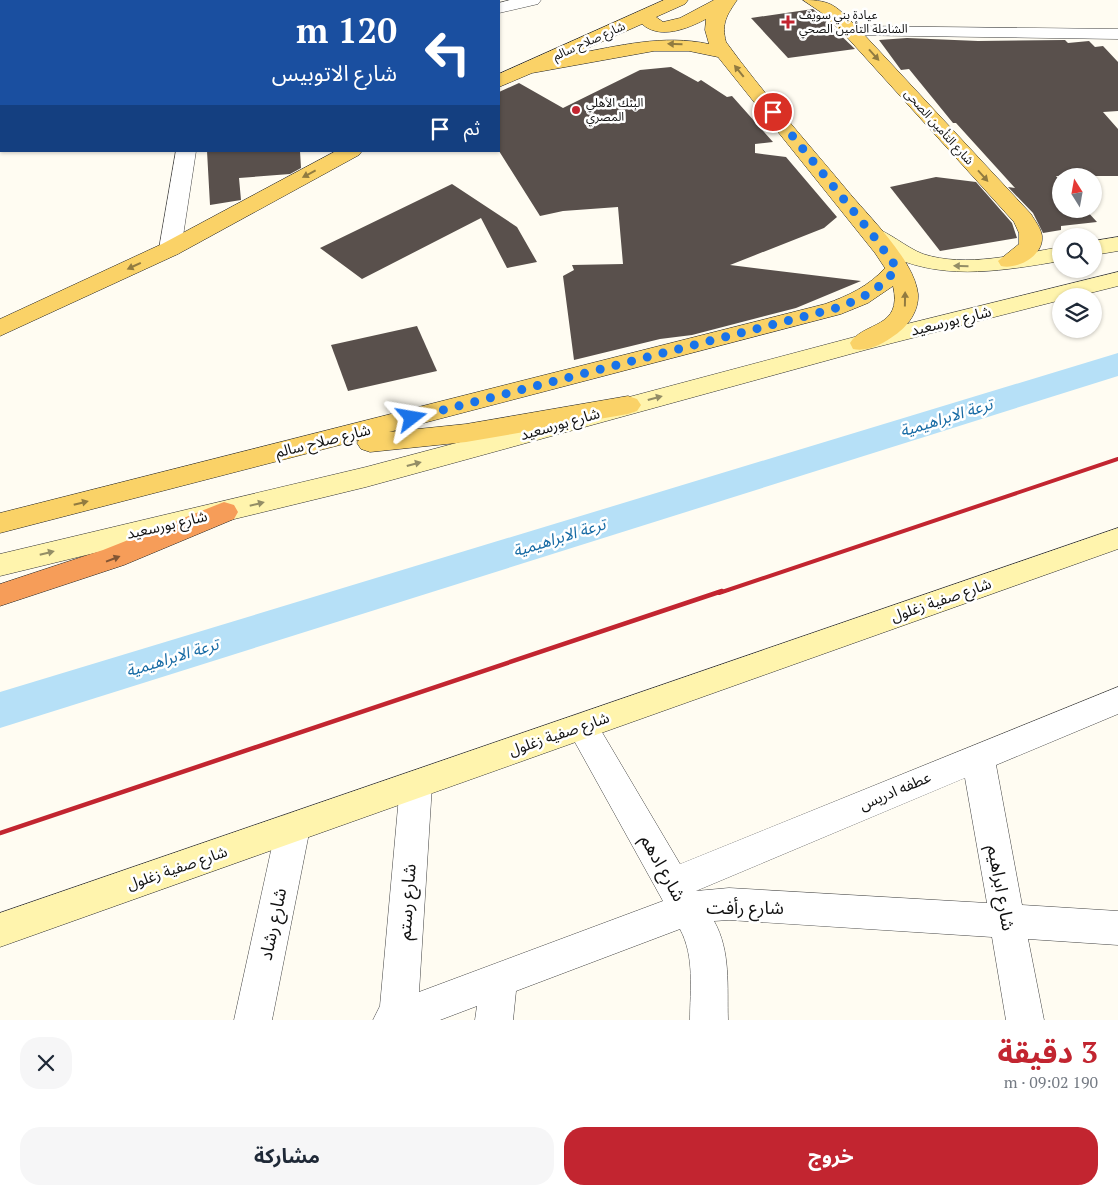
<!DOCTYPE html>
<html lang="ar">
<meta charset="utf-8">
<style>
body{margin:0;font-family:"PT Serif","Noto Sans Arabic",serif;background:#f6f6f7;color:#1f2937;direction:rtl;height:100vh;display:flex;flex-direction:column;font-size:19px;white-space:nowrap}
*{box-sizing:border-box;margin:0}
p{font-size:16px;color:#747a83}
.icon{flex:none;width:28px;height:28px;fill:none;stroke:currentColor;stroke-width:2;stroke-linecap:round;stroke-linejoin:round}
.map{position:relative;height:1020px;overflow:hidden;direction:ltr}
.panel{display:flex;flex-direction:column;background:#fff;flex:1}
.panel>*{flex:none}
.top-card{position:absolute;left:0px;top:0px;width:500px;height:152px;box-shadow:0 1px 4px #0004;direction:rtl;background:#1a4fa0;color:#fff;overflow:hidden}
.needle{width:32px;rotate:349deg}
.tools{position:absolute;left:1052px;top:168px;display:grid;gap:10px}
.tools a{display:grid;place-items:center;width:50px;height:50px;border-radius:50%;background:#fff;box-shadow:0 1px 4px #0004;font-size:25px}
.pin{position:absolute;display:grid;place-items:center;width:42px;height:42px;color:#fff;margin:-21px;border:2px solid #fff;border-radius:50%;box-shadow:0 1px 5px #0007}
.me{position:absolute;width:55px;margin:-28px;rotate:76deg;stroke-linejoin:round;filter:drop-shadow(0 0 4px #0008)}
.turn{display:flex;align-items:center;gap:18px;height:105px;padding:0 20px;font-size:22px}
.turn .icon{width:65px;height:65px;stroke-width:2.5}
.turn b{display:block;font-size:35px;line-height:42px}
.then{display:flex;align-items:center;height:48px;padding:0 20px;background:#0003;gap:10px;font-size:19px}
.round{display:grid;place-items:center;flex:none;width:52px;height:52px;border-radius:20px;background:#f6f6f7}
.head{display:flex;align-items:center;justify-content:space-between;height:85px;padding:0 20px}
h1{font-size:30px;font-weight:700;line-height:38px;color:#c22530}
.cta{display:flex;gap:10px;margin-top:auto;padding:10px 20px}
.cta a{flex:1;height:58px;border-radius:20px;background:#c22530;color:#fff;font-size:20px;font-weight:700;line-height:58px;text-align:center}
.cta a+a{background:#f6f6f7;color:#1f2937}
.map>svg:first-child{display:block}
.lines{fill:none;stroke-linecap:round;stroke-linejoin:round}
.canal{fill:#b6e0f7;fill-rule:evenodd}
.building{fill:#59504c}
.street-casing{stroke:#434343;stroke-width:1}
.secondary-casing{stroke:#323232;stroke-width:1}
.primary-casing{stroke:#212121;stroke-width:1}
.highway-casing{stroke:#212121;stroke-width:1}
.street{fill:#fff;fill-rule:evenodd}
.secondary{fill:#fff4ad;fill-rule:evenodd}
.primary{fill:#fad267;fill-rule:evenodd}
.highway{fill:#f69d59;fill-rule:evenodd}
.rail-far1{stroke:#c22530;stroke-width:4}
.rail{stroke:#c22530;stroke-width:4.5}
.oneway{fill:#917b40}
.oneway2{fill:#938d66}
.oneway3{fill:#835634}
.route{stroke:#1a73e8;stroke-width:9;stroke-dasharray:0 16.2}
.poi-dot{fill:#c22530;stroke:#fff;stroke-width:2}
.labels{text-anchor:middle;stroke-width:5;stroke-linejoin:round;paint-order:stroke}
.far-poi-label{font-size:12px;fill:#101010;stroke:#fff;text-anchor:start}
.far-street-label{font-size:12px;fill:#101010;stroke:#fff}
.street-label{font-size:15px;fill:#101010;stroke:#fff}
.water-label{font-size:16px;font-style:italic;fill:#166aa4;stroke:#fff}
.near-street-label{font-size:18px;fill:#101010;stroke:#fff}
</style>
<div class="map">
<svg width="1118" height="1020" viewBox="0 0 1118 1020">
<rect width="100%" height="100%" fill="#fffcf2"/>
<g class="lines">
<!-- canal -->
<polygon class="canal" points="1118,353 1118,376 0,728 0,692"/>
</g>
<!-- building -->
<g class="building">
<polygon points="813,9 855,49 788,58 751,18"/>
<polygon points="907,38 978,41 1065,40 1068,43 1089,41 1095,47 1103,46 1118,62 1118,111 1103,112 1118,129 1118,176 1056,176 1061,182 1061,209 1085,209 1097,222 1061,226 1061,230 1043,233 1033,213 1008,187 1015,188 956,123 953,123 909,69 901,70 879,40"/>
<polygon points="671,67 698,82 701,80 727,97 732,96 773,142 755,144 755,153 786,157 837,217 824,228 730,265 861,281 796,308 692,335 660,339 574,360 563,276 574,270 572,265 623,264 618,207 563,211 540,216 499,151 499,92 519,83 563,108 640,70"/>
<polygon points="207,151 300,151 301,168 290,174 239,178 241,200 210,205"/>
<polygon points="936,177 976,182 1012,223 1017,238 940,251 890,187"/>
<polygon points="452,184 517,227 537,262 507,268 481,218 362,279 320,248"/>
<polygon points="417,326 437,371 348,391 331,345"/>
</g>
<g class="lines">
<!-- street casing -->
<g class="street-casing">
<g id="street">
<rect x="211" y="0" width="18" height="1"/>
<rect x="291" y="0" width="18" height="1"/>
<polygon points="510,0 541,0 538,4 499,13 499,3"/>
<polygon points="851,26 1118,29 1118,39 845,35 842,31 845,27"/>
<polygon points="176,151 196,151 181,249 178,254 170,256 162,254 159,249"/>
<path d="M 1118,687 L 1118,714 L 996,765 L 1022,905 L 1118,911 L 1118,945 L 1028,939 L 1044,1020 L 1006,1020 L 992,937 L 729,920 L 714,921 C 731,951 727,987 728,1020 L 690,1020 C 690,989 695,957 680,929 L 516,991 L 513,1020 L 475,1020 L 477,1006 L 440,1020 L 373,1020 L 380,1006 L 400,785 L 404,775 L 416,771 L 428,775 L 432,785 L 419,992 L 663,901 L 571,735 L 566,726 L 571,717 L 582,713 L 593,717 L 680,864 ZM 965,778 L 987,903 L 729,888 L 696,891 Z"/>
<polygon points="293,813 305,817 310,828 272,1020 234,1020 276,828 281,817"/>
</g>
</g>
<!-- secondary casing -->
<g class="secondary-casing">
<g id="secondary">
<rect x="0" y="5" width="1" height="10"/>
<path d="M 872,227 C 890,232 905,247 923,254 C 966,268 1018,254 1061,247 L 1061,261 C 1006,270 949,281 895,258 C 883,253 868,245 861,234 L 864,229 Z"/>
<polygon points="1118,237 1118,251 1094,255 1094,241"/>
<polygon points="1118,272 1118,286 1078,296 1061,296 1061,300 865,350 366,487 0,576 0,554 366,467 862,335"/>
<polygon points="1118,528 1118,549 0,947 0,913"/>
</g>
</g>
<!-- primary casing -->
<g class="primary-casing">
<g id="primary">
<path d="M 664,0 L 688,0 L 685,4 L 656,17 L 663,22 L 680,18 L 714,0 L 737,0 C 727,15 721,23 726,42 C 763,93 806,141 846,189 C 868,216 914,259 918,294 C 919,311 908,326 895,335 C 883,344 868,352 853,349 L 850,343 C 864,321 903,329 893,286 L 868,303 L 841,314 L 389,432 L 466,424 L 628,396 L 637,399 L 641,405 L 637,411 L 628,414 L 466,442 L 370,452 L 361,449 L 357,443 L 359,440 L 0,533 L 0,513 L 825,304 C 848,296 869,286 885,268 L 875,253 L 718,57 L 689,51 L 654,51 L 532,73 L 499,87 L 499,74 ZM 706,19 L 705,30 L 709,44 C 663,34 619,46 574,54 L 642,24 C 660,40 687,29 706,19 Z"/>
<path d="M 803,0 C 834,0 836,7 857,27 L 1031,214 C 1035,221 1041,228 1042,236 C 1044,256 1017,270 1001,266 L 998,261 L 1019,244 L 1019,233 L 1014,222 L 845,35 L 822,13 Z"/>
<polygon points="336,151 362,151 359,155 178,254 0,336 0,319 162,244"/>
</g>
</g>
<!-- highway casing -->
<g class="highway-casing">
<polygon id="highway" points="224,502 234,505 238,512 234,519 124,565 0,606 0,584 103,550"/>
</g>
<!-- street -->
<use href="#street" class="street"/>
<!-- secondary -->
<use href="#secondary" class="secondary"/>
<!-- primary -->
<use href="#primary" class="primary"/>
<!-- highway -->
<use href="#highway" class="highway"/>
<!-- rail-far1 -->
<polyline class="rail-far1" points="719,593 1118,459"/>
<!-- rail -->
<polyline class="rail" points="0,833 722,591"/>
</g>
<!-- one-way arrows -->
<defs><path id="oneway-solid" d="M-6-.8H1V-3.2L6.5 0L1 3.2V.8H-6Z" transform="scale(1.25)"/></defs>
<g class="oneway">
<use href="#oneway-solid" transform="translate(675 44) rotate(-178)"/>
<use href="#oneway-solid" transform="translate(874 55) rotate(48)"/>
<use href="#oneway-solid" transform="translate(739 71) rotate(-129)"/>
<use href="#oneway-solid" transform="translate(309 174) rotate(152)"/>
<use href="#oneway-solid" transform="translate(983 176) rotate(48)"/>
<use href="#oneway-solid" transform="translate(134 266) rotate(155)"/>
<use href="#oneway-solid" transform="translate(905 299) rotate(-89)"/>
<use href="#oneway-solid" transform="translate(81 503) rotate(-14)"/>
</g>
<g class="oneway2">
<use href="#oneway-solid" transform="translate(961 266) rotate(-179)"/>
<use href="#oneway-solid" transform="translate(655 398) rotate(-15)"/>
<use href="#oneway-solid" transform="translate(414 464) rotate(-15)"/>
<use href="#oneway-solid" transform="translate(257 504) rotate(-14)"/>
<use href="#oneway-solid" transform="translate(47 553) rotate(-14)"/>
</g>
<use class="oneway3" href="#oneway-solid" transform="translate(113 559) rotate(-21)"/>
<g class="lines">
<!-- route -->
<path class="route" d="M 412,418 L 833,309 C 859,300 879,291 897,268 L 872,234 L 773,112"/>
</g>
<!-- markers -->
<g class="poi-dot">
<path d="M785.5 14.5h5v5h5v5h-5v5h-5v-5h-5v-5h5z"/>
<circle cx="576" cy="110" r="5"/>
</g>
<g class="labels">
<!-- far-poi labels -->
<g class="far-poi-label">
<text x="799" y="19">عيادة بني سويف<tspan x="799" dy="14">الشاملة التأمين الصحي</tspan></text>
<text x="586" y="107">البنك الأهلي<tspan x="586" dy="14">المصري</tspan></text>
</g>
<!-- far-street labels -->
<g class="far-street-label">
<text transform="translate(589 41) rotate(-24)" y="4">شارع صلاح سالم</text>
<text transform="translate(939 127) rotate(48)" y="4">شارع التأمين الصحى</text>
</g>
<!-- street labels -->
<g class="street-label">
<text transform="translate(951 321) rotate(-14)" y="5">شارع بورسعيد</text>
<text transform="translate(560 424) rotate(-16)" y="5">شارع بورسعيد</text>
<text transform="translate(323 441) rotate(-14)" y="5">شارع صلاح سالم</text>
<text transform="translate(167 525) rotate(-13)" y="5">شارع بورسعيد</text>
<text transform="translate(941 600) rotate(-19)" y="5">شارع صفية زغلول</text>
<text transform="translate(559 734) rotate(-19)" y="5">شارع صفية زغلول</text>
<text transform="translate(895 791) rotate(-23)" y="5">عطفه ادريس</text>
<text transform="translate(177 868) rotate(-19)" y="5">شارع صفية زغلول</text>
</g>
<!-- water labels -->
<g class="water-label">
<text transform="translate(946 417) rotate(-17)" y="6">ترعة الابراهيمية</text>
<text transform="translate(559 537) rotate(-17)" y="6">ترعة الابراهيمية</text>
<text transform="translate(172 657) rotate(-17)" y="6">ترعة الابراهيمية</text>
</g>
<!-- near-street labels -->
<g class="near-street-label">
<text transform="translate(663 868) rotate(61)" y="6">شارع ادهم</text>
<text transform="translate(1001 888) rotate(80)" y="6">شارع ابراهيم</text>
<text transform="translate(407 902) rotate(-86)" y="6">شارع رستم</text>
<text x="745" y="914">شارع رأفت</text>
<text transform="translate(273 924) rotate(-78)" y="6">شارع رشاد</text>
</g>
</g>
</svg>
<div class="tools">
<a><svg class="needle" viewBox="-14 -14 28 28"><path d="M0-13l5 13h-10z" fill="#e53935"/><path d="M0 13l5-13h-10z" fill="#747a83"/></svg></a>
<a><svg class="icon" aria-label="search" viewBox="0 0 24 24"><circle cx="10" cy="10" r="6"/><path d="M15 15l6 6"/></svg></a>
<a><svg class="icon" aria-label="layers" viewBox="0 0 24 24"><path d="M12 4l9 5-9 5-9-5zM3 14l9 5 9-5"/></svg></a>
</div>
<div class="pin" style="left:773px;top:112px;background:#d93025"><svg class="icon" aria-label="arrive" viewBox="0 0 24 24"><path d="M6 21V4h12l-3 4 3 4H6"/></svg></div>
<svg class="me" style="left:412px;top:418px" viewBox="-20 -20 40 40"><path d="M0-17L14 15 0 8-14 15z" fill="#1a73e8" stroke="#fff" stroke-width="4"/></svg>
<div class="top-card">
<div class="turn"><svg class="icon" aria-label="left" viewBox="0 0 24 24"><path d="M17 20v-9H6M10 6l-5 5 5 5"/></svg><div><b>120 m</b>شارع الاتوبيس</div></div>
<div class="then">ثم<svg class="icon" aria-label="arrive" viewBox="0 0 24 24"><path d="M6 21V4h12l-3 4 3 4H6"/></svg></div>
</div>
</div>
<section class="panel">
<div class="head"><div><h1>3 دقيقة</h1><p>190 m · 09:02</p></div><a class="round"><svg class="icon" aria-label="close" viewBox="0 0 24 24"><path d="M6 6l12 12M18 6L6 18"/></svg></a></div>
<div class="cta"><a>خروج</a><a>مشاركة</a></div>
</section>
